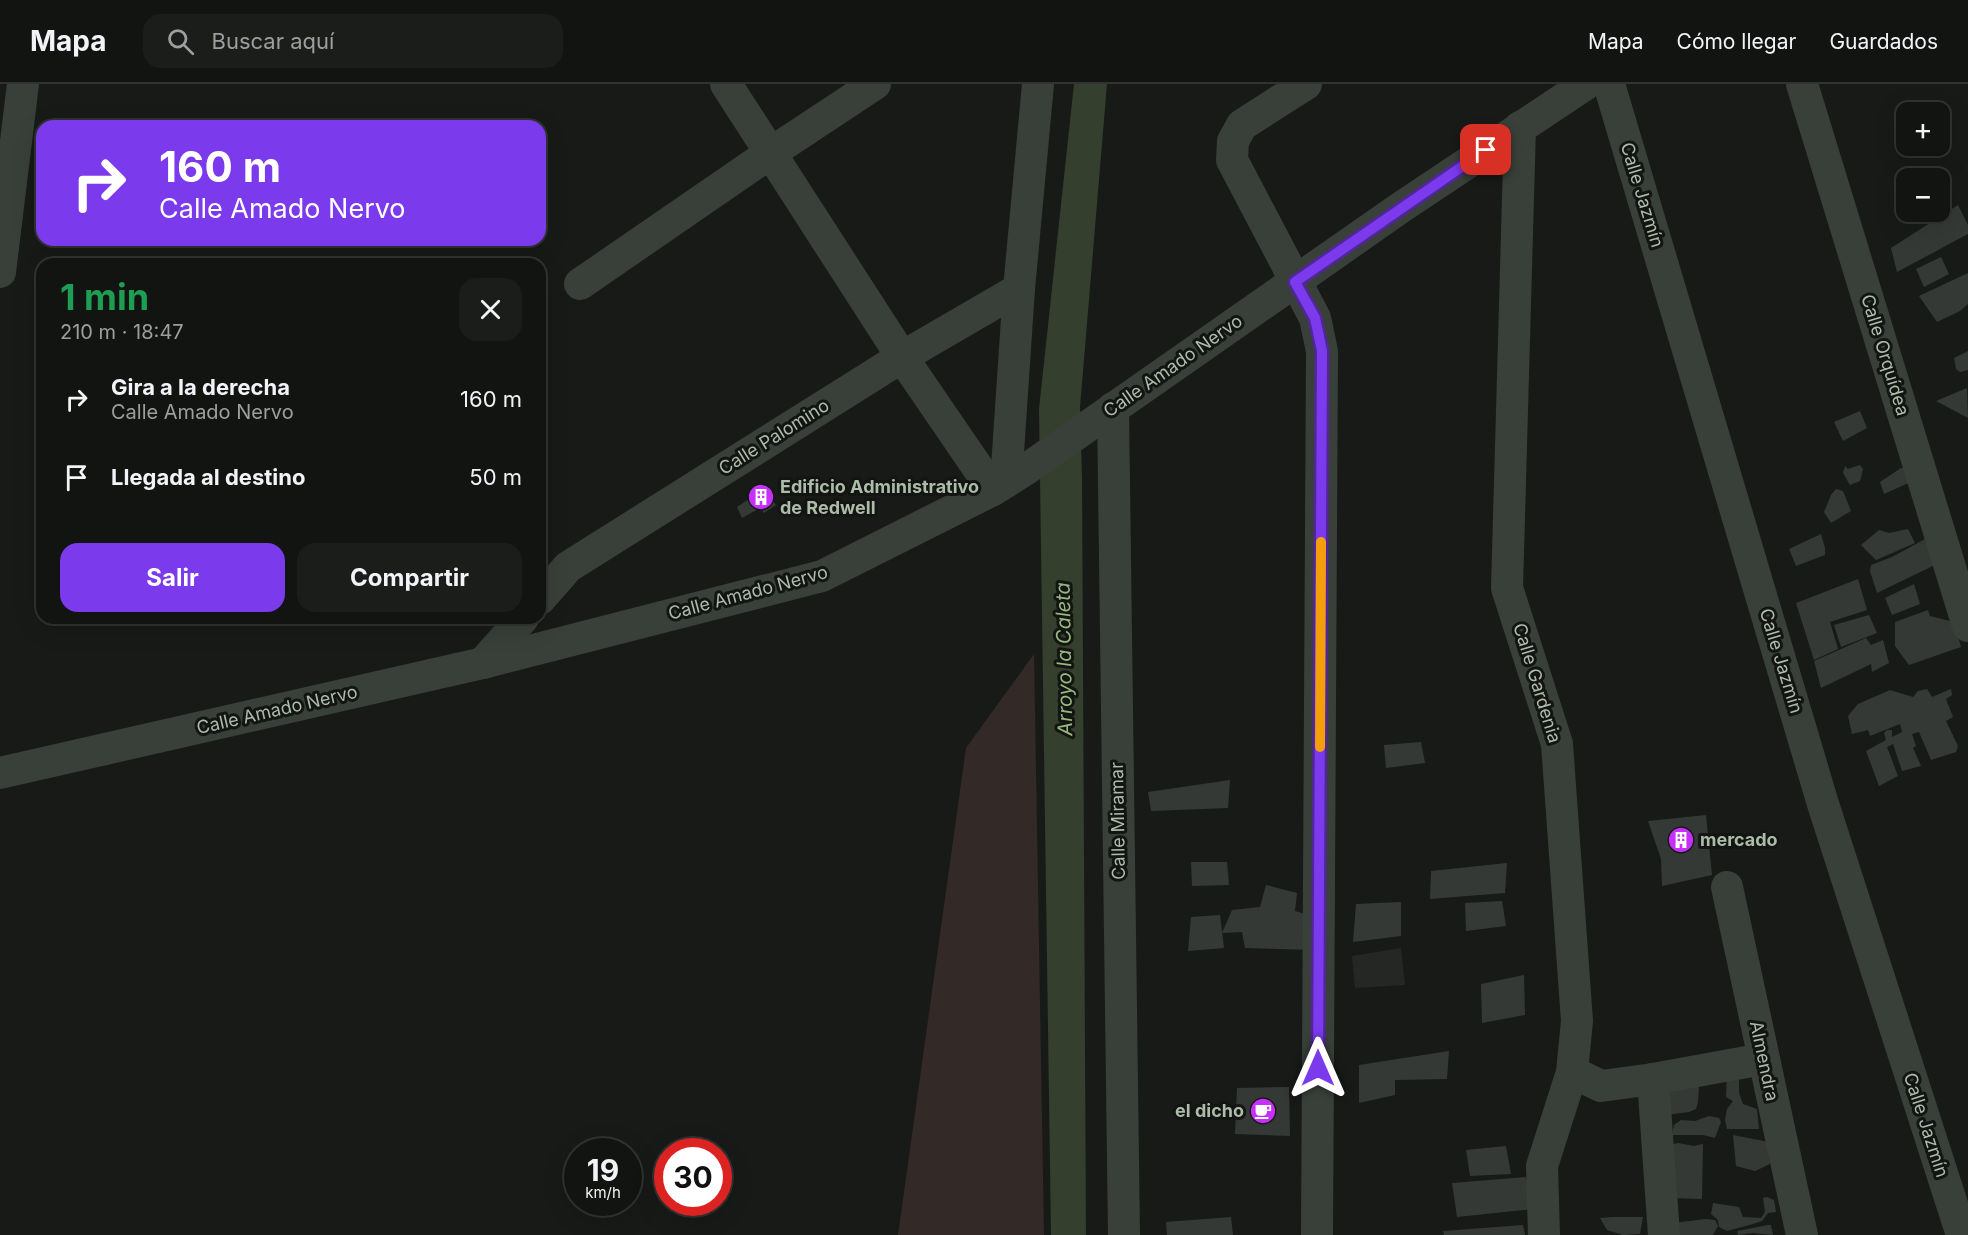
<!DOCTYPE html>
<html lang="es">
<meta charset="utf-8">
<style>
body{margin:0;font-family:Inter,sans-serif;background:#1b1d1b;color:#f1f3f6;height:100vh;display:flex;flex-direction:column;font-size:22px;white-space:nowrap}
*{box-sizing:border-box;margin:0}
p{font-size:20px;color:#9c9e9f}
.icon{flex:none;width:33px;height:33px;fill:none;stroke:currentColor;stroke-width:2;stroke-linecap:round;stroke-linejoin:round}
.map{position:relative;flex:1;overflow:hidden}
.panel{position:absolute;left:36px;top:174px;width:510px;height:366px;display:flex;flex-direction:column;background:#121412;border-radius:18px;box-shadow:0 6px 24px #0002,0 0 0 2px #313332}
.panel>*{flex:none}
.hud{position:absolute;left:36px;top:36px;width:510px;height:126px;border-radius:18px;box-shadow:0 6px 24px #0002,0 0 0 2px #313332;background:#7c3aed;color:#fff;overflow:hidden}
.buttons{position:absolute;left:1896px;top:18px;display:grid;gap:12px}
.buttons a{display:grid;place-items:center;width:54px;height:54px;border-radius:12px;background:#121412;box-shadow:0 6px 24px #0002,0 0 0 2px #313332;font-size:30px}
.speed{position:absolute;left:564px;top:1054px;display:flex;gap:12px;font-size:30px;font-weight:700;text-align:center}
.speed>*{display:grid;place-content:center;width:78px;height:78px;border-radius:50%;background:#121412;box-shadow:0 6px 24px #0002,0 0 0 2px #313332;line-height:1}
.speed small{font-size:15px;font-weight:400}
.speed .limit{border:9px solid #d22;background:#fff;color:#111}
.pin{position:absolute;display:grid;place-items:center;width:51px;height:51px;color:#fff;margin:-26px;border-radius:12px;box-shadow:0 3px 9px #0006}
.me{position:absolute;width:66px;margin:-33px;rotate:0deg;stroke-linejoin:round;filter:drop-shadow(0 0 4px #0008)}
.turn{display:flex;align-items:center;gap:21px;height:126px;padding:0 24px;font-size:27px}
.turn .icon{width:78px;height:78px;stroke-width:2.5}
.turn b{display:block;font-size:42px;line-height:51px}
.round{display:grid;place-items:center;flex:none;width:63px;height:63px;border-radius:18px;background:#1b1d1b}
.headline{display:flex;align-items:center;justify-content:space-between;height:102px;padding:0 24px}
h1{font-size:36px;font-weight:700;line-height:45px;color:#1e9e55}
.button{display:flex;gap:12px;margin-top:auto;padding:12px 24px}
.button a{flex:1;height:69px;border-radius:18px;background:#7c3aed;color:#fff;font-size:24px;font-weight:700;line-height:69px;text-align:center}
.button a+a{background:#1b1d1b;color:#f1f3f6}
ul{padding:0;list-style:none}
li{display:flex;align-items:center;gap:18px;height:78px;padding:0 24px}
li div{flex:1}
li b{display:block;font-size:22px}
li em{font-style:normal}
header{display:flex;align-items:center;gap:36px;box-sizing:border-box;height:84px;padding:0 30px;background:#121412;border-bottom:2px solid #313332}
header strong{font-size:28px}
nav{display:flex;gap:33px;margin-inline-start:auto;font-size:21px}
.search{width:420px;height:54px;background:#1b1d1b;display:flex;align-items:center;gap:15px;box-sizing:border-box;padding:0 21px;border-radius:18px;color:#9c9e9f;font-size:22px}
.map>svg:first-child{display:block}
.built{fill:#242724}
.green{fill:#332927}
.water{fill:#353f2d}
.building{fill:#353935}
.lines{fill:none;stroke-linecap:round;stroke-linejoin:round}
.minor{stroke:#393f39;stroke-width:32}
.route-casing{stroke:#51269a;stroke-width:15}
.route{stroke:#7c3aed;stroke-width:10}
.slow{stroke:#f59e0b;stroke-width:10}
.labels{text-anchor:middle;stroke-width:6;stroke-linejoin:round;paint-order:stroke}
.street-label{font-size:18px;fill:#adbba9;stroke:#131513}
.poi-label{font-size:18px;font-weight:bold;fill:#adbba9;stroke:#131513;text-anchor:start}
.water-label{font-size:20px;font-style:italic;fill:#98b77f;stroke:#131513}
</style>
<header>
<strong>Mapa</strong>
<div class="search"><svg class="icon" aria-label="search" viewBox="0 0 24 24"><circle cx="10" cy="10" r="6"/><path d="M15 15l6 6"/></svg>Buscar aquí</div>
<nav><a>Mapa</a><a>Cómo llegar</a><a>Guardados</a></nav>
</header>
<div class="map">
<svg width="1968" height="1151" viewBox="0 0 1968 1151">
<rect width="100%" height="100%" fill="#181a18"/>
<!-- built -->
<polygon class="built" points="1401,864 1405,901 1355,904 1352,872"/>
<!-- green -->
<polygon class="green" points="1034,570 1044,1151 898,1151 966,664"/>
<!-- water -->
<polygon class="water" points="1074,0 1107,0 1080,323 1082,396 1086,1151 1051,1151 1039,325"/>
<!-- building -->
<g class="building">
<polygon points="1958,121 1968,141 1968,150 1897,188 1891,164"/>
<polygon points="1941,173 1949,190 1924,203 1916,185"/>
<polygon points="1968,189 1968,220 1960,227 1937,238 1919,212"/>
<polygon points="1968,267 1968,286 1960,288 1956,285 1954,274"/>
<polygon points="1967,304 1968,334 1936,317"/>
<polygon points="1860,327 1867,344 1843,357 1834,338"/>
<polygon points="1860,381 1863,385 1860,397 1850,401 1843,389 1845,382 1848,385"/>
<polygon points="1901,384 1912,384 1913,397 1884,410 1880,398"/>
<polygon points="764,405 776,421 764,429 760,424 742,434 737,423"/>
<polygon points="1836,405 1843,407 1851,427 1831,439 1824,428 1831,411"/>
<polygon points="1908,445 1915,459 1876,476 1861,461 1879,446 1889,449"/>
<polygon points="1936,449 1943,477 1877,509 1870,487 1871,481 1892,473"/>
<polygon points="1821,450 1825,464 1825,471 1796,482 1789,465"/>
<polygon points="1858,495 1867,526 1830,538 1838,565 1814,576 1796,519"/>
<polygon points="1914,500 1920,520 1892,531 1885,514"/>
<polygon points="1928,526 1930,532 1954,538 1961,563 1909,581 1895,562 1895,538"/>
<polygon points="1869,531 1877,549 1841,563 1834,541"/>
<polygon points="1866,554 1871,561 1883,556 1889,579 1872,588 1871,580 1821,604 1814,577"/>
<polygon points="1927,605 1932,613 1951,605 1952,611 1946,615 1953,633 1946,637 1958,662 1956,668 1931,676 1919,648 1912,650 1916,662 1913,664 1921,682 1902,687 1893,660 1887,663 1898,692 1879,702 1866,667 1886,656 1884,649 1887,646 1892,646 1892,653 1902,648 1900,640 1870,652 1868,646 1852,650 1848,632 1858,620 1890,606 1913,613 1918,607"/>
<polygon points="1421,658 1425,679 1386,684 1384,661"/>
<polygon points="1230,696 1228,724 1151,727 1148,708"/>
<polygon points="1706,731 1712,791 1662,802 1661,775 1648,737"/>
<polygon points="1191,778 1227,778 1229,801 1192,802"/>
<polygon points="1507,779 1505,809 1430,815 1431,787"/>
<polygon points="1266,801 1297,809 1295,827 1312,832 1312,866 1245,864 1242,848 1222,849 1232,826 1260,823"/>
<polygon points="1502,817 1506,842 1466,847 1465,819"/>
<polygon points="1401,818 1401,852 1353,858 1356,820"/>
<polygon points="1220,831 1224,864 1188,867 1191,833"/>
<polygon points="1524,891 1525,931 1482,939 1481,900"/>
<polygon points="1449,967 1447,995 1395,996 1395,1011 1359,1019 1359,981"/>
<polygon points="1727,990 1739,994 1739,1009 1743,1020 1757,1025 1759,1045 1727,1045 1725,1036 1727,1025 1733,1017 1726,1013"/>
<polygon points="1672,1001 1699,1002 1698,1018 1696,1025 1689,1028 1666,1031 1665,1012"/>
<polygon points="1289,1003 1290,1052 1235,1050 1237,1004"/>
<polygon points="1709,1032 1719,1034 1721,1038 1715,1054 1703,1051 1672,1051 1674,1041 1681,1036 1695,1037"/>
<polygon points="1733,1051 1769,1058 1770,1080 1755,1087 1736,1082"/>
<polygon points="1678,1059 1694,1062 1703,1060 1702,1115 1672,1114 1665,1062"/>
<polygon points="1506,1062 1511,1090 1470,1092 1466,1066"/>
<polygon points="1526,1093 1534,1125 1457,1133 1452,1099"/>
<polygon points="1767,1113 1774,1116 1776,1128 1768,1129 1762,1137 1753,1140 1727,1147 1719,1143 1718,1136 1711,1130 1713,1119 1739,1123 1743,1133 1761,1134 1765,1128 1763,1114"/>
<polygon points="1231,1133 1233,1151 1167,1151 1166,1138"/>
<polygon points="1613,1133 1643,1133 1640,1150 1623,1151 1607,1146 1600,1134"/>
<polygon points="1706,1135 1715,1136 1718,1142 1713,1151 1679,1151 1673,1139"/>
<polygon points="1523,1141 1525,1151 1444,1151 1443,1147"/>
<polygon points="1768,1141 1771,1141 1773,1151 1753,1149 1738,1151 1737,1147"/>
</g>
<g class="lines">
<!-- minor -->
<g class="minor">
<polyline points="726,0 902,273 993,406"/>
<polyline points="1306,0 1242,41 1233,57 1232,76 1315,234 1322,267 1317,1151"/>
<polyline points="1609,0 1823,720 1962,1151"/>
<polyline points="1802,0 1968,542"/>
<polyline points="1520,43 1507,504 1557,660 1577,937 1572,988 1542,1082 1544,1151"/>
<polyline points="0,188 23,0"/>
<polyline points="580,200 769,70 875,0"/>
<polyline points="1113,324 1124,1151"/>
<polyline points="1006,398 1019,205 1038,0"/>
<polyline points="540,515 568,483 902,273 1019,205"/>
<polyline points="483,579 523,534"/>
<polyline points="0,689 483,579 822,492 993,406 1028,384 1400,124 1586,0"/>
<polyline points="1727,803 1802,1151"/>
<polyline points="1572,988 1601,1002 1653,995 1763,975"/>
<polyline points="1653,995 1664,1151"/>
</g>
</g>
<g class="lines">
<!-- route casing -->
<g class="route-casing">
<polyline id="route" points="1318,984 1322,267 1315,234 1295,198 1486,66"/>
</g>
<!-- route -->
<use href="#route" class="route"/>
<!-- slow -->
<polyline class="slow" points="1320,663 1321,458"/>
</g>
<!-- icons -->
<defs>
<g id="building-disc" transform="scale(1.35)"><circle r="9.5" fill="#c72ffb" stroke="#131513"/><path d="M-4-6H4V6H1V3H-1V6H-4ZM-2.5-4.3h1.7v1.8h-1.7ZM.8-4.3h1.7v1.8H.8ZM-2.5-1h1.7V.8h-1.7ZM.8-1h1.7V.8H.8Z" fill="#fff"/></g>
<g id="cafe-disc" transform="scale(1.35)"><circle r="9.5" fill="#c72ffb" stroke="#131513"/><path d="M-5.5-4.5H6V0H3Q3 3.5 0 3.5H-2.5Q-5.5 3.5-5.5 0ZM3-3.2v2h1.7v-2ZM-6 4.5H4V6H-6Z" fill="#fff"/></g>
</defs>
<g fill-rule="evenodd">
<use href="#building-disc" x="761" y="413"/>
<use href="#building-disc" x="1681" y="756"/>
<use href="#cafe-disc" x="1263" y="1027"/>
</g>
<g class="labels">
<!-- street labels -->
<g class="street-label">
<text transform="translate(1642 111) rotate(73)" y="6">Calle Jazmín</text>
<text transform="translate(1885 271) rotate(73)" y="6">Calle Orquídea</text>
<text transform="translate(1173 282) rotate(-35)" y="6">Calle Amado Nervo</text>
<text transform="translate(774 353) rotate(-32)" y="6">Calle Palomino</text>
<text transform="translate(748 509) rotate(-15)" y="6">Calle Amado Nervo</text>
<text transform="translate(1781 577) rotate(73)" y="6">Calle Jazmín</text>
<text transform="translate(1537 599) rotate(73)" y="6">Calle Gardenia</text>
<text transform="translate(277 626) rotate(-13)" y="6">Calle Amado Nervo</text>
<text transform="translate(1118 737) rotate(-91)" y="6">Calle Miramar</text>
<text transform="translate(1764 977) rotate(78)" y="6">Almendra</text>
<text transform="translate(1926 1041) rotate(72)" y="6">Calle Jazmín</text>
</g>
<!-- poi labels -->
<g class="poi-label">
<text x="780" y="409">Edificio Administrativo<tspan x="780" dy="21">de Redwell</tspan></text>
<text x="1700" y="762">mercado</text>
<text x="1244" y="1033" text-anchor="end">el dicho</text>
</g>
<!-- water labels -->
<g class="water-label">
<text transform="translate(1064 575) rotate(-91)" y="7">Arroyo la Caleta</text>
</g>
</g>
</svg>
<div class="buttons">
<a>+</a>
<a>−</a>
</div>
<div class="speed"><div>19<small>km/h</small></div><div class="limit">30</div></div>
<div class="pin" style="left:1486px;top:66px;background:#d93025"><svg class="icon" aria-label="arrive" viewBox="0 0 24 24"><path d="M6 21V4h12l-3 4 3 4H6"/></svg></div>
<svg class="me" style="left:1318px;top:984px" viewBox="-20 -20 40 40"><path d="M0-17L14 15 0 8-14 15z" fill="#7c3aed" stroke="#fff" stroke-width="4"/></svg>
<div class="hud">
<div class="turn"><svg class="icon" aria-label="right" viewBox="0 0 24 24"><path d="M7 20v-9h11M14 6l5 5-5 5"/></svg><div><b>160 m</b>Calle Amado Nervo</div></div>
</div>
<section class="panel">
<div class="headline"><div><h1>1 min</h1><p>210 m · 18:47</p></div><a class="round"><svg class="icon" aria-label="close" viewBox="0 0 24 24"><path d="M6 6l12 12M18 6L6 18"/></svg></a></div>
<ul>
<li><svg class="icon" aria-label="right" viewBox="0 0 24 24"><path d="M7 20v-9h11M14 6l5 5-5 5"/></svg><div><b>Gira a la derecha</b><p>Calle Amado Nervo</p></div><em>160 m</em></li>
<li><svg class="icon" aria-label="arrive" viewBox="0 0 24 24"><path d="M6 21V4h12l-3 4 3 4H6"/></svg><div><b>Llegada al destino</b></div><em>50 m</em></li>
</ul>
<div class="button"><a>Salir</a><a>Compartir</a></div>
</section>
</div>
